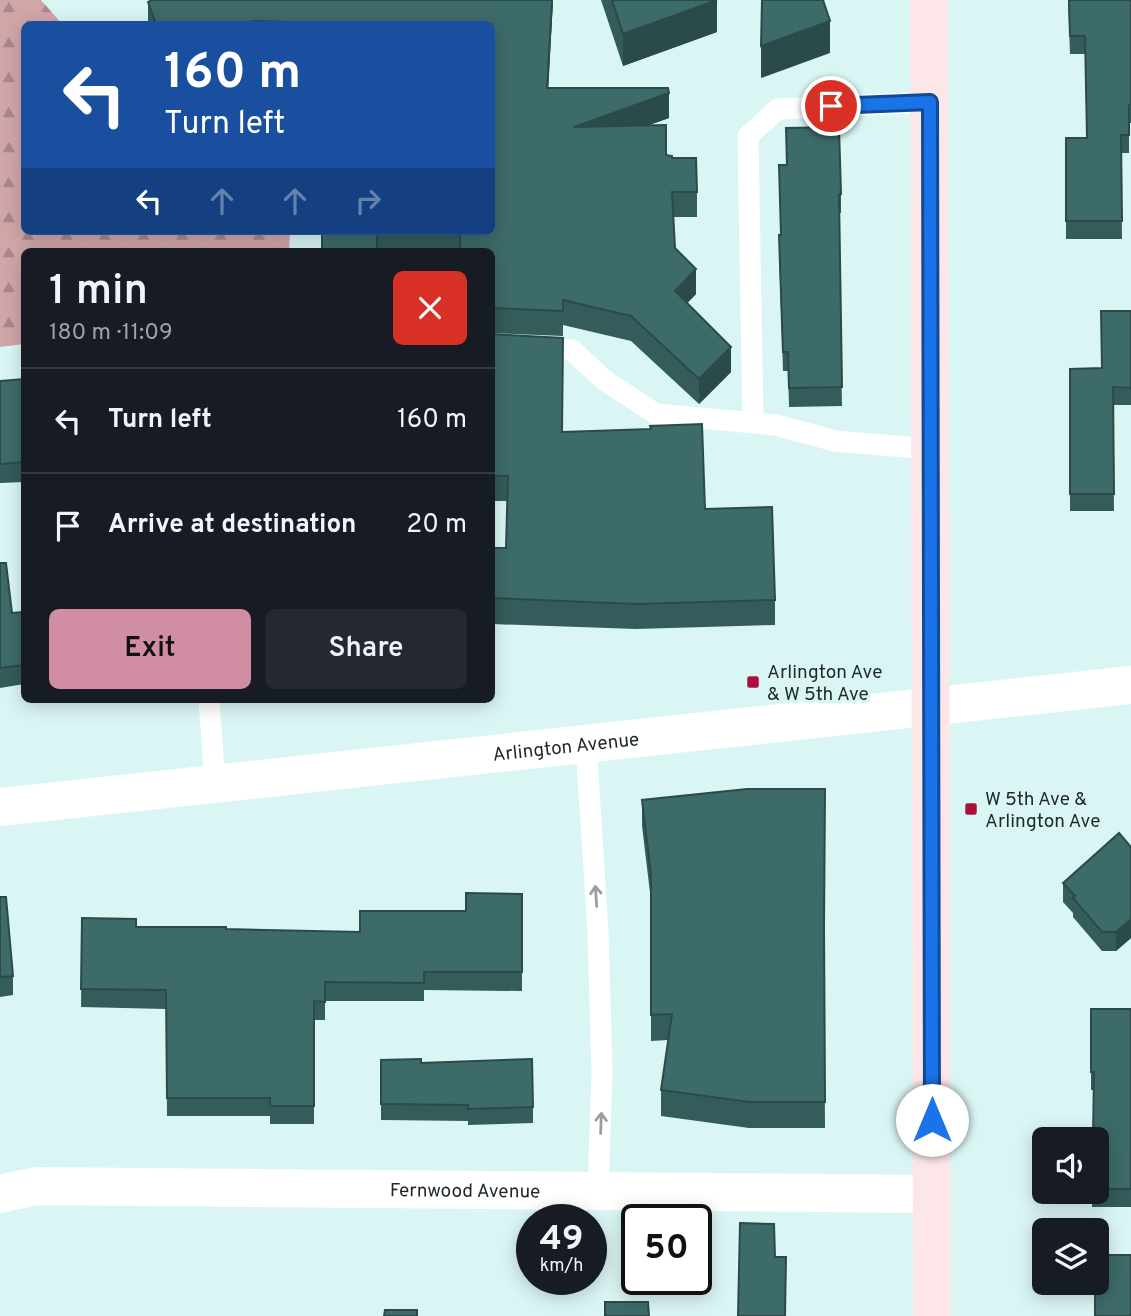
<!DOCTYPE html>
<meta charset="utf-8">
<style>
body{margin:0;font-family:Overpass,sans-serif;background:#242831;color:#f1f3f6;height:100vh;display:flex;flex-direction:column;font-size:26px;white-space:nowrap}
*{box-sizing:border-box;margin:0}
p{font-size:23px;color:#9ea1a6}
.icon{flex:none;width:38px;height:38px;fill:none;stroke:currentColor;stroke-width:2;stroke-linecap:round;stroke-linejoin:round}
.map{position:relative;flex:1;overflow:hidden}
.sheet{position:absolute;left:21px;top:248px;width:474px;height:455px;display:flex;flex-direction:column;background:#171b24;border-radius:10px;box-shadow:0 4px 18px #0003}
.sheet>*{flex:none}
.banner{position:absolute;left:21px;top:21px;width:474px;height:214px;border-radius:10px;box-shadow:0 4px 18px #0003;background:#1a4fa0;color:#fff;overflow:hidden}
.fabs{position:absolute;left:1032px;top:1127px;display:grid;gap:14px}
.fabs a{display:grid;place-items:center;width:77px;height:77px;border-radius:10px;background:#171b24;box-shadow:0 4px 18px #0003;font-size:35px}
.speed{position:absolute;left:516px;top:1204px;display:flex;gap:14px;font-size:35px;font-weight:700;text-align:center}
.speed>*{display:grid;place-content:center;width:91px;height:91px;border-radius:50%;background:#171b24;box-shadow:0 4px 18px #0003;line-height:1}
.speed small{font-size:18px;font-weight:400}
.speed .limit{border:4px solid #111;border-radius:10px;background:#fff;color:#111}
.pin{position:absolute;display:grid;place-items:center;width:60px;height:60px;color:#fff;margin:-30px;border:4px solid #fff;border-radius:50%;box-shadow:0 2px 7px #0007}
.me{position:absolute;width:77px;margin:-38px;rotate:0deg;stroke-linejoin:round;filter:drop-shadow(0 0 5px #0008)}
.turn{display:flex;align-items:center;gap:24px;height:147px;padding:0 28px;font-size:32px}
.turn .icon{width:91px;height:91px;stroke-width:2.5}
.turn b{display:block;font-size:49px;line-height:60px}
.lanes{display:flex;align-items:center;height:66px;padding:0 28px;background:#0003;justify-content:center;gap:35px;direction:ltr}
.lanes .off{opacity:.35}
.round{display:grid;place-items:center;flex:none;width:74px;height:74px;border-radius:10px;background:#242831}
.headline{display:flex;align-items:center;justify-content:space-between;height:119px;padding:0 28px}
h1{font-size:42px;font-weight:600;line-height:52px}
.button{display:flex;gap:14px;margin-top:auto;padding:14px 28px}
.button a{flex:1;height:80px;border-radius:10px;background:#d18ea2;color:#111;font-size:28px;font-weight:600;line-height:80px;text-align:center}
.button a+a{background:#242831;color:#f1f3f6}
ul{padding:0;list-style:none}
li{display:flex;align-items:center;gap:21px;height:105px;padding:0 28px;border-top:2px solid #363941}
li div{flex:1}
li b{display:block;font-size:26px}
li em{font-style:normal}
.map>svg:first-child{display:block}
.forest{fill:url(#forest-firs)}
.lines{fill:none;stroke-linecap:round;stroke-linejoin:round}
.lane{stroke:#fff;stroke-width:21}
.street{stroke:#fff;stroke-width:38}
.secondary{stroke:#fde6e8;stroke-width:38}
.wall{fill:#345c5a}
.shaded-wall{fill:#2b4b4a}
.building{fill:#3d6b69;stroke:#2b4b4a;stroke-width:2}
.oneway{stroke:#9a9e9e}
.route-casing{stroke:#114b97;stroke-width:18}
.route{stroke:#1a73e8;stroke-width:12}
.poi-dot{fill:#a9133b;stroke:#daf6f4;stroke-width:2.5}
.labels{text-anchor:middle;stroke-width:7;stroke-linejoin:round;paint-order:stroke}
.poi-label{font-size:19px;fill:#1e2827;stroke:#daf6f4;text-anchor:start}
.street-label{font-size:19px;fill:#1e2827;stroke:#daf6f4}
</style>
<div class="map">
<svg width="1131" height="1316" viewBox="0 0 1131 1316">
<defs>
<pattern id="forest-firs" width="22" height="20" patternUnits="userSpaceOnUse" patternTransform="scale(1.75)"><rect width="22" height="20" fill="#d1a6a9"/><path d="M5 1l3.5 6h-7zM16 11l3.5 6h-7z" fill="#a9878a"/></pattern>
</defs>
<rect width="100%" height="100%" fill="#daf6f4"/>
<!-- forest -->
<polygon class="forest" points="0,0 41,0 62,24 24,24 24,231 290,231 289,252 24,252 24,344 0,347"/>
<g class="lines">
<!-- lane -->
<g class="lane">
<polyline points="492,346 572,350 604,380 656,414 776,425 835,441 930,449"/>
<polyline points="753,422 748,136 778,109 930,102"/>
<polyline points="209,700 215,783"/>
<polyline points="586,745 598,932 602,1071 598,1192"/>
</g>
<!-- street -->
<g class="street">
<path id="s1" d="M 0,807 L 1131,685"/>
<path id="s2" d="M 0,1194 L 36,1186 L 932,1194"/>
</g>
<!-- secondary -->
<polyline class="secondary" points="929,0 932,1316"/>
</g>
<!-- wall -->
<g class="wall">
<polygon points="152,0 553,0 548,88 669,118 649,125 666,155 672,158 697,192 697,217 673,217 675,248 696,294 687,303 731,372 699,404 631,341 563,325 563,336 492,333 492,252 322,252 322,231 492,231 492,24 148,24 148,2"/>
<polygon points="601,0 717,0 717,32 623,66"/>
<polygon points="1068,0 1131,0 1131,123 1129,123 1129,153 1121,153 1122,239 1066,239 1066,138 1087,138 1085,54 1070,54"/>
<polygon points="779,165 786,165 841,194 841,213 839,213 842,406 789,407 788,371 783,371 779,255 779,235 781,235"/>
<polygon points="1131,311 1131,405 1113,405 1114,511 1070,511 1070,369 1101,368"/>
<polygon points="492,334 562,432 705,509 775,600 775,625 636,629 492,624 492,548 506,548 507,501 492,501"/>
<polygon points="24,379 24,482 0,483 0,381"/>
<polygon points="0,563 12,613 24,636 24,684 0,688"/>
<polygon points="642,800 824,939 825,1128 749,1128 661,1116 661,1090 668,1040 651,1041 651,901 642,826"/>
<polygon points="1131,847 1131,938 1116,951 1102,951 1073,917 1073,913 1063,902 1063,883"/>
<polygon points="522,894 522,991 424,990 424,1001 325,1001 325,1020 314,1020 314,1124 270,1124 270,1116 167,1116 166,1009 81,1007 82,918 136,927 360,932 466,911"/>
<polygon points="0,897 13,976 13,995 0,997"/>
<polygon points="1091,1009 1131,1009 1131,1207 1092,1207 1092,1192 1097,1192 1097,1139 1094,1090 1091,1090"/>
<polygon points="381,1060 421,1063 533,1107 533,1123 468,1125 468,1121 381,1120"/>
</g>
<!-- shaded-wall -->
<g class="shaded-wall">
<polygon points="552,0 553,0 547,113 547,88"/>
<polygon points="717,0 717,32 623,66 623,34"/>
<polygon points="830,21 830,53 761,78 761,46"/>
<polygon points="669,93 669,118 574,152 574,127"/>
<polygon points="696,269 696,294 675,316 675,291"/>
<polygon points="731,347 731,372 699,404 699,379"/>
<polygon points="1131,919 1131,938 1116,951 1116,932"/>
</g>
<!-- building -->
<g class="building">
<polygon points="152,0 552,0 547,88 668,88 669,93 574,127 666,125 666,155 672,156 672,158 696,158 697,192 672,192 675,248 696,269 675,291 731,347 699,379 631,316 563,300 563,311 492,308 492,252 460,252 460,231 492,231 492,24 348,24 252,21 253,24 156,24 148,2"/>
<polygon points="612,0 717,0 623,34"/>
<polygon points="762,0 823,0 830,21 761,46"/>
<polygon points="1069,0 1131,0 1131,105 1129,105 1129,135 1121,135 1122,221 1066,221 1066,138 1087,138 1085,36 1070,36"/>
<polygon points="839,127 841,194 839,194 842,387 789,388 788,352 783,352 779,235 781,235 779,165 787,165 786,128"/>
<rect x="322" y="231" width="55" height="21"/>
<polygon points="1101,311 1131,311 1131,388 1113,387 1114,494 1070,494 1070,369 1102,368"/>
<polygon points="492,334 563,338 562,432 651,429 650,426 702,424 705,509 772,507 775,600 636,604 492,598 492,548 506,548 508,476 492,476"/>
<polygon points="24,379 24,462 0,464 0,381"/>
<polygon points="0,563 6,563 12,613 22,612 24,636 24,665 0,668"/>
<polygon points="747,789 825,789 824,927 825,1102 749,1102 661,1090 672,1014 651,1015 651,875 642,800"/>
<polygon points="1119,833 1131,847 1131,919 1116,932 1102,932 1073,898 1075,896 1063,883"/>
<polygon points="466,893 522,894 522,972 424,972 424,983 325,982 325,1002 314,1001 314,1106 270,1106 270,1098 167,1098 166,990 81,989 82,918 136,919 136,927 226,927 226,929 360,932 360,911 466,911"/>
<polygon points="0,897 6,897 13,976 0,977"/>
<polygon points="1091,1009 1131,1009 1131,1189 1097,1189 1097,1139 1093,1139 1094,1072 1091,1072"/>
<polygon points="421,1059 421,1063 532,1059 533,1107 468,1109 468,1105 381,1104 381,1060"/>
<polygon points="740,1223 774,1224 775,1257 786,1257 785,1316 738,1316"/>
<polygon points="1097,1255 1131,1255 1131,1316 1095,1316 1095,1283 1097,1283"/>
<polygon points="605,1302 648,1302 649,1316 605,1316"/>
<polygon points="385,1310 417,1310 417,1316 384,1316"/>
</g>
<!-- one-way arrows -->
<defs><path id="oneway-shaft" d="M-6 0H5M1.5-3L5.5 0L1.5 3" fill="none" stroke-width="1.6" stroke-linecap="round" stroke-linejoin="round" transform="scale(1.75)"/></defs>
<g class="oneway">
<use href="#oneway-shaft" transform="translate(596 896) rotate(-94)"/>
<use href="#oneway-shaft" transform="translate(601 1123) rotate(-88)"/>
</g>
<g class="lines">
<!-- route casing -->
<g class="route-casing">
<polyline id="route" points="831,106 930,102 932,1120"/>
</g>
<!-- route -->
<use href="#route" class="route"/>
</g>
<!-- markers -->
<g class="poi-dot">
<rect x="746" y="675" width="14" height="14" rx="3.5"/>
<rect x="964" y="802" width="14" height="14" rx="3.5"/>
</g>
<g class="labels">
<!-- poi labels -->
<g class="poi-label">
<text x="767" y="678">Arlington Ave<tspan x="767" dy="22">&amp; W 5th Ave</tspan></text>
<text x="985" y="805">W 5th Ave &amp;<tspan x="985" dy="22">Arlington Ave</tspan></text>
</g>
<!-- street labels -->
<g class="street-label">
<text dy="7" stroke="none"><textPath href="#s1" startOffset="569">Arlington Avenue</textPath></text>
<text dy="7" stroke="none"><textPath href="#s2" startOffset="466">Fernwood Avenue</textPath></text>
</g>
</g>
</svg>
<div class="fabs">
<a><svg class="icon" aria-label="sound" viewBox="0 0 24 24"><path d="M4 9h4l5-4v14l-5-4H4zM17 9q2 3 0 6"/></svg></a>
<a><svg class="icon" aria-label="layers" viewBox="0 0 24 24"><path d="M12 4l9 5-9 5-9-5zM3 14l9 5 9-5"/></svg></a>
</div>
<div class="speed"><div>49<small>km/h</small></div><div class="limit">50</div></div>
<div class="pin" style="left:831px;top:106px;background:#d93025"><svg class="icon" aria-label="arrive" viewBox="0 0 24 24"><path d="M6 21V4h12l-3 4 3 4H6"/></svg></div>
<svg class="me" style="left:932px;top:1120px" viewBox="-20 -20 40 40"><circle r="19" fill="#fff"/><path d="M0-13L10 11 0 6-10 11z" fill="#1a73e8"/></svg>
<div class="banner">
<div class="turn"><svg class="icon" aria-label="left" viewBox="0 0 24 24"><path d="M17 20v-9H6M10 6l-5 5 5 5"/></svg><div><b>160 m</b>Turn left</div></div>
<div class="lanes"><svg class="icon" aria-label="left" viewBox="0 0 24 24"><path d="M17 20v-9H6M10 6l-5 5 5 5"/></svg><svg class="icon off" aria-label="ahead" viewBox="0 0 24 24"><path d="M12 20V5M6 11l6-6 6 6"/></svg><svg class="icon off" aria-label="ahead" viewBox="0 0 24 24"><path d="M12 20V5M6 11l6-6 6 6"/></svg><svg class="icon off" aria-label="right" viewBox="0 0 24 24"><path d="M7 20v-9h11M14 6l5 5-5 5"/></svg></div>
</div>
<section class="sheet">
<div class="headline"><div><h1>1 min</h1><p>180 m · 11:09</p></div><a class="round" style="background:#d93025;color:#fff"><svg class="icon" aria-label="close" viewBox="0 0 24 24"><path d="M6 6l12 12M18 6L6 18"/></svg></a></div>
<ul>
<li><svg class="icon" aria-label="left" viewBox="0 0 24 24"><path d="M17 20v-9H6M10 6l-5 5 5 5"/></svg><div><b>Turn left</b></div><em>160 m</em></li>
<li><svg class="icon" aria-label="arrive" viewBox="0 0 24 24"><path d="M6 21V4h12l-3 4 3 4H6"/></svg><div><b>Arrive at destination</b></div><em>20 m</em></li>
</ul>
<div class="button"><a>Exit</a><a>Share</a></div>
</section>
</div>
